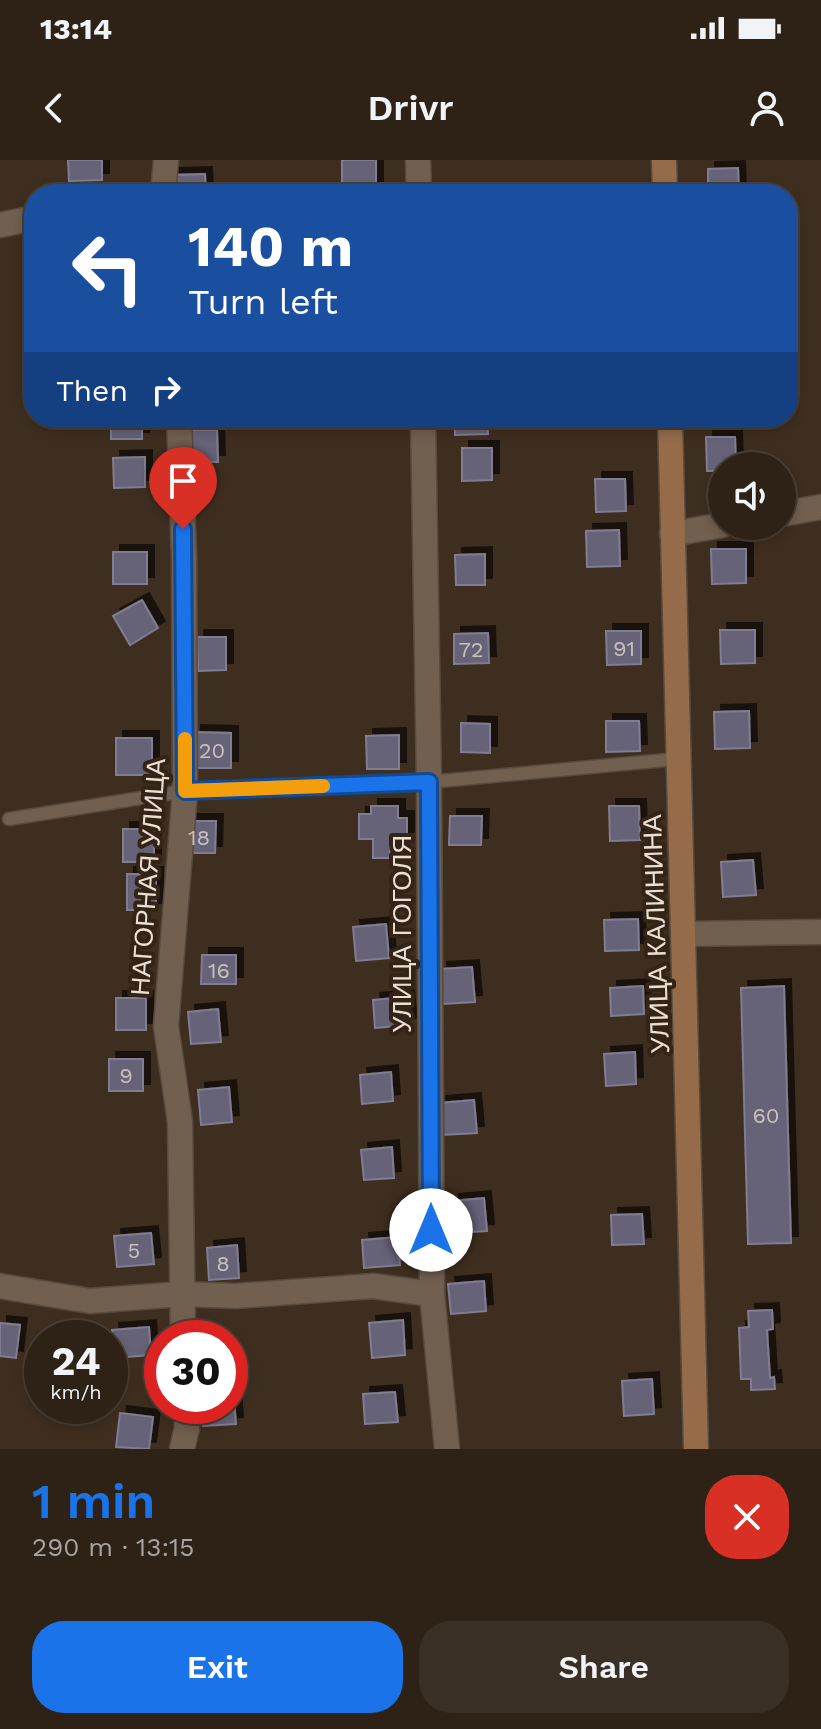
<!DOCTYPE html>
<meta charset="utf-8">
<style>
body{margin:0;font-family:"Work Sans",sans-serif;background:#3a2f24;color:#f1f3f6;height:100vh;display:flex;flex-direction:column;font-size:30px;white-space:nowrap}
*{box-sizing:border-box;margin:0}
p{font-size:26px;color:#a7a4a1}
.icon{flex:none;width:44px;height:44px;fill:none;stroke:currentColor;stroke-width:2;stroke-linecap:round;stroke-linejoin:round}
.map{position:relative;height:1289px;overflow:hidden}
.panel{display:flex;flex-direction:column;background:#2e2217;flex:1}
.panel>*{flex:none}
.banner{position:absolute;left:24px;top:24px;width:774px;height:244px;border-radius:32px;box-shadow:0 4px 12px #0003,0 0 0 2px #493f36;background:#1a4fa0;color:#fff;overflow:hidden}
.controls{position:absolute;left:708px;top:292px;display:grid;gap:16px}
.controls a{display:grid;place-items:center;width:88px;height:88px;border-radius:50%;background:#2e2217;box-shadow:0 4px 12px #0003,0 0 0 2px #493f36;font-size:40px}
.speed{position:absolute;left:24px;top:1160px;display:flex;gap:16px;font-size:40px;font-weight:700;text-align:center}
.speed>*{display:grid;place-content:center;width:104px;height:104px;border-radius:50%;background:#2e2217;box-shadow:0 4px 12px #0003,0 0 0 2px #493f36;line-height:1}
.speed small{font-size:20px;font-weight:400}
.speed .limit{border:12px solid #d22;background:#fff;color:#111}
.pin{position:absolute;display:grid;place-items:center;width:68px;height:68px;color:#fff;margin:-82px -34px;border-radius:50% 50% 50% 0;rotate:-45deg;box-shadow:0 0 8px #0007}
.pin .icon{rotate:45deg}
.me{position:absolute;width:88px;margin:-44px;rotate:0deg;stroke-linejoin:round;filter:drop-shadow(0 0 6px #0008)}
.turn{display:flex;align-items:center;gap:28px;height:168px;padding:0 32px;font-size:36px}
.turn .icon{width:104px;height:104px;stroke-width:2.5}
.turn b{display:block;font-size:56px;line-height:68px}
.then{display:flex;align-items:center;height:76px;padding:0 32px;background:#0003;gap:16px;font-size:30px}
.round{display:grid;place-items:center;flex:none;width:84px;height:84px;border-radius:32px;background:#3a2f24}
.headline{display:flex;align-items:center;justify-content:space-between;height:136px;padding:0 32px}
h1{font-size:48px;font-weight:600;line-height:60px;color:#1a73e8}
.button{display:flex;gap:16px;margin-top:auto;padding:16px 32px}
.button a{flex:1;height:92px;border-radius:32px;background:#1a73e8;color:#fff;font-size:32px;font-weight:600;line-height:92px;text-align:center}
.button a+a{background:#3a2f24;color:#f1f3f6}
.status{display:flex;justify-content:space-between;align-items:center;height:56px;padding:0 40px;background:#2e2217;direction:ltr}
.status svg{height:22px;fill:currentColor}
header{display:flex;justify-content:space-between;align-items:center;height:104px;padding:0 32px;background:#2e2217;font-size:36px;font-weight:600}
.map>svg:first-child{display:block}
.building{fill:#666278;stroke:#807c92;stroke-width:2;filter:url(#shadow)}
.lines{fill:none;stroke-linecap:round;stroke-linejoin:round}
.lane-casing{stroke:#574a3e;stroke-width:15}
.street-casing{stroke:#574a3e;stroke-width:27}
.secondary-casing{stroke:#574a3e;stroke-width:27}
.lane{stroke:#715f4f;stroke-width:12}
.street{stroke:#715f4f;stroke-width:24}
.secondary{stroke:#956b4a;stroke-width:24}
.route-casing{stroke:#114b97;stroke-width:20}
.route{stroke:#1a73e8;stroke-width:14}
.slow{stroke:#f59e0b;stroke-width:14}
.labels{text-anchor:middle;stroke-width:8;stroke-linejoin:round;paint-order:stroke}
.number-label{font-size:22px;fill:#c9c0be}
.street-label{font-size:26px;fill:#eadfd6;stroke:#342415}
</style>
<div class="status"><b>13:14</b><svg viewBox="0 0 49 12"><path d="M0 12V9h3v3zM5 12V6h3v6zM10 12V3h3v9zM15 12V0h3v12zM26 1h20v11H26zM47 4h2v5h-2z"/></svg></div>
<header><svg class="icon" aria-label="back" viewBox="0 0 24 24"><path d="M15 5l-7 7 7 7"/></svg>Drivr<svg class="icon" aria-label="person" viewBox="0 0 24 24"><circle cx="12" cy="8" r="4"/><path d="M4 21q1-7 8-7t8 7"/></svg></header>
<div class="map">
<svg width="821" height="1289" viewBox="0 0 821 1289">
<defs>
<filter id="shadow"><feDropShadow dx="7" dy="-7" stdDeviation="0" flood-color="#0009"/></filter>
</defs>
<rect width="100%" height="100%" fill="#3e2e1f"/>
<!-- building -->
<g class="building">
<polygon points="68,0 102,0 102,20 69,21"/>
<polygon points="342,0 376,0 376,28 342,29"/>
<polygon points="738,8 739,34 708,34 708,9"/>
<polygon points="205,14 206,34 172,34 171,15"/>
<rect x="111" y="258" width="31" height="21"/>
<polygon points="455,258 487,258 488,274 455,275"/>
<polygon points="592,258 622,258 622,265 592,266"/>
<polygon points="185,270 217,270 218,302 185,302"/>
<polygon points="706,277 735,277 736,306 722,306 722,311 707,311"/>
<polygon points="462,288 492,288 492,320 462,321"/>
<polygon points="145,297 145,327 114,328 113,298"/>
<polygon points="595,319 625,319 626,351 596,352"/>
<polygon points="619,370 620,406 587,407 586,371"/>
<polygon points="711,389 746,389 746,423 712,424"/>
<rect x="113" y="392" width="34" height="32"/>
<polygon points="485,394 485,425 456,425 455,395"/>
<polygon points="142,440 158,468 130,485 113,456"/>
<polygon points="720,470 755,470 755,503 721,504"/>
<polygon points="606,471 641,471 641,504 607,505"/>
<polygon points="488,473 489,503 454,504 454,474"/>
<polygon points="197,477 226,477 226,510 198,511"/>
<polygon points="749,551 750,588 715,589 714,552"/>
<polygon points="606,561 639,561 640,591 606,592"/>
<polygon points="461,563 490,564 490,593 461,592"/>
<polygon points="194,572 231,573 231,608 194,608"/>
<polygon points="399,575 399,609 367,609 366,576"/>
<rect x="116" y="578" width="36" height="37"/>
<polygon points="371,646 398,646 398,658 407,658 407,679 390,679 390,698 373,698 373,679 359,679 359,654 371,654"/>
<polygon points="609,646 639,646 640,680 610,681"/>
<polygon points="450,656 482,656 481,685 449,685"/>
<polygon points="182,661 216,661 215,693 181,693"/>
<rect x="123" y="669" width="31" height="33"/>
<polygon points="753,700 756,735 723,737 721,702"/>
<rect x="127" y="714" width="29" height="36"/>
<polygon points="638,759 639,790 605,791 604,760"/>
<polygon points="386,764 389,798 356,801 353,767"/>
<polygon points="202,795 236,795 236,824 201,824"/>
<polygon points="472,807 475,842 443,844 440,809"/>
<polygon points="643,826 644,854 611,856 610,828"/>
<polygon points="784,826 791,1083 748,1084 741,828"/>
<polygon points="407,837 410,865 375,868 373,840"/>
<rect x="116" y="838" width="30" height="32"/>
<polygon points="218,849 221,882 191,884 188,852"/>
<polygon points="635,892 636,924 606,926 604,894"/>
<rect x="109" y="899" width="34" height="32"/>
<polygon points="391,912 393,941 362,944 360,915"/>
<polygon points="229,927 232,962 201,965 198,930"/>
<polygon points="474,940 477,973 442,975 439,943"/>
<polygon points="392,987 394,1018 364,1020 361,990"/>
<polygon points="484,1038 487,1071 455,1073 452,1041"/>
<polygon points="642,1054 644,1084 612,1085 611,1055"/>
<polygon points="151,1073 154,1104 117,1107 114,1076"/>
<polygon points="398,1077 400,1105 364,1108 362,1080"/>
<polygon points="237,1085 239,1118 209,1120 207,1088"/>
<polygon points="484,1121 486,1151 451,1154 448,1124"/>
<polygon points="772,1150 773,1169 767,1170 770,1218 774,1217 775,1229 751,1230 751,1219 741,1219 739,1168 749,1167 748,1151"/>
<polygon points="403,1160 405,1195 372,1198 369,1163"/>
<polygon points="0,1163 20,1165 16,1198 0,1196"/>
<polygon points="149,1167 151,1195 114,1198 112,1170"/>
<polygon points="652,1219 654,1254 624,1256 622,1221"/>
<polygon points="230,1226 233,1226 236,1264 203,1266 201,1246 230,1246"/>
<polygon points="395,1232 398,1262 365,1264 363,1234"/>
<polygon points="120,1253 153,1257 149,1289 116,1287"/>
</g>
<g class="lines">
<!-- lane casing -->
<g class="lane-casing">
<polyline id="lane" points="9,659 185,631 429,622 677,599"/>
</g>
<!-- street casing -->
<g class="street-casing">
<g id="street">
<polyline points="418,0 419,34"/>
<polyline points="163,34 166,0"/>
<polyline points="0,65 34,58"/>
<polyline points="179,258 184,397 185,631 166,866 180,962 183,1178"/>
<polyline points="423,258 429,622 432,1134 447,1289"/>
<polyline points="782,354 821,347"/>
<polyline points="672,374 722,365"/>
<polyline points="685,774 821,772"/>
<polyline points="0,1126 90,1141 181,1134 236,1136 373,1126 432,1134"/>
<polyline points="182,1289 187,1268 186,1246"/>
</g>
</g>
<!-- secondary casing -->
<g class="secondary-casing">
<g id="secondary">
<polyline points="664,0 665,34"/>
<polyline points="670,258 696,1289"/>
</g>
</g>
<!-- lane -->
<use href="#lane" class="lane"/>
<!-- street -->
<use href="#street" class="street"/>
<!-- secondary -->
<use href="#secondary" class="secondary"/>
</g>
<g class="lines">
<!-- route casing -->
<g class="route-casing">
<polyline id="route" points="183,369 185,631 429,622 431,1070"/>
</g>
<!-- route -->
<use href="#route" class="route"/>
<!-- slow -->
<polyline class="slow" points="185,579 185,631 323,626"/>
</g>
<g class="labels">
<!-- number labels -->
<g class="number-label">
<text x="624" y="496">91</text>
<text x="471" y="497">72</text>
<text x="212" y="598">20</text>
<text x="199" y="685">18</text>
<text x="219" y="818">16</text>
<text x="126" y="923">9</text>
<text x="766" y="963">60</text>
<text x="134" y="1098">5</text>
<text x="223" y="1111">8</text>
</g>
<!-- street labels -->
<g class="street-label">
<text transform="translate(148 717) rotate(-86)" y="9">НАГОРНАЯ УЛИЦА</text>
<text transform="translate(402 774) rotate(-90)" y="9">УЛИЦА ГОГОЛЯ</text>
<text transform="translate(656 774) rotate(-92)" y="9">УЛИЦА КАЛИНИНА</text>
</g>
</g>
</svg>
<div class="controls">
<a><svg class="icon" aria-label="sound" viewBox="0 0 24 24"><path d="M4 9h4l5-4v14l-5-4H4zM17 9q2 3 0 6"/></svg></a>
</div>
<div class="speed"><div>24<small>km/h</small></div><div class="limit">30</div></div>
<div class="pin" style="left:183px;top:369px;background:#d93025"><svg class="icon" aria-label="arrive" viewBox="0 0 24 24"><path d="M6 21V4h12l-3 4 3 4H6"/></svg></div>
<svg class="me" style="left:431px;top:1070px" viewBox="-20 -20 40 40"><circle r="19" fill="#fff"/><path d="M0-13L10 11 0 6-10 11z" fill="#1a73e8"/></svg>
<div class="banner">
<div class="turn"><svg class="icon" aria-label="left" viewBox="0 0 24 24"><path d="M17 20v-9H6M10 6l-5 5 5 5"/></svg><div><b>140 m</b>Turn left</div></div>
<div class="then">Then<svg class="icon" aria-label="right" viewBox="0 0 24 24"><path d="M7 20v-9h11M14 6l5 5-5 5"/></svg></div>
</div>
</div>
<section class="panel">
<div class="headline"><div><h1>1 min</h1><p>290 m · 13:15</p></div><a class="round" style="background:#d93025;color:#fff"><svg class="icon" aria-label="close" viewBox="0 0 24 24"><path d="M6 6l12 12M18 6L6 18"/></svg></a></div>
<div class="button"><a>Exit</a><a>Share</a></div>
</section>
